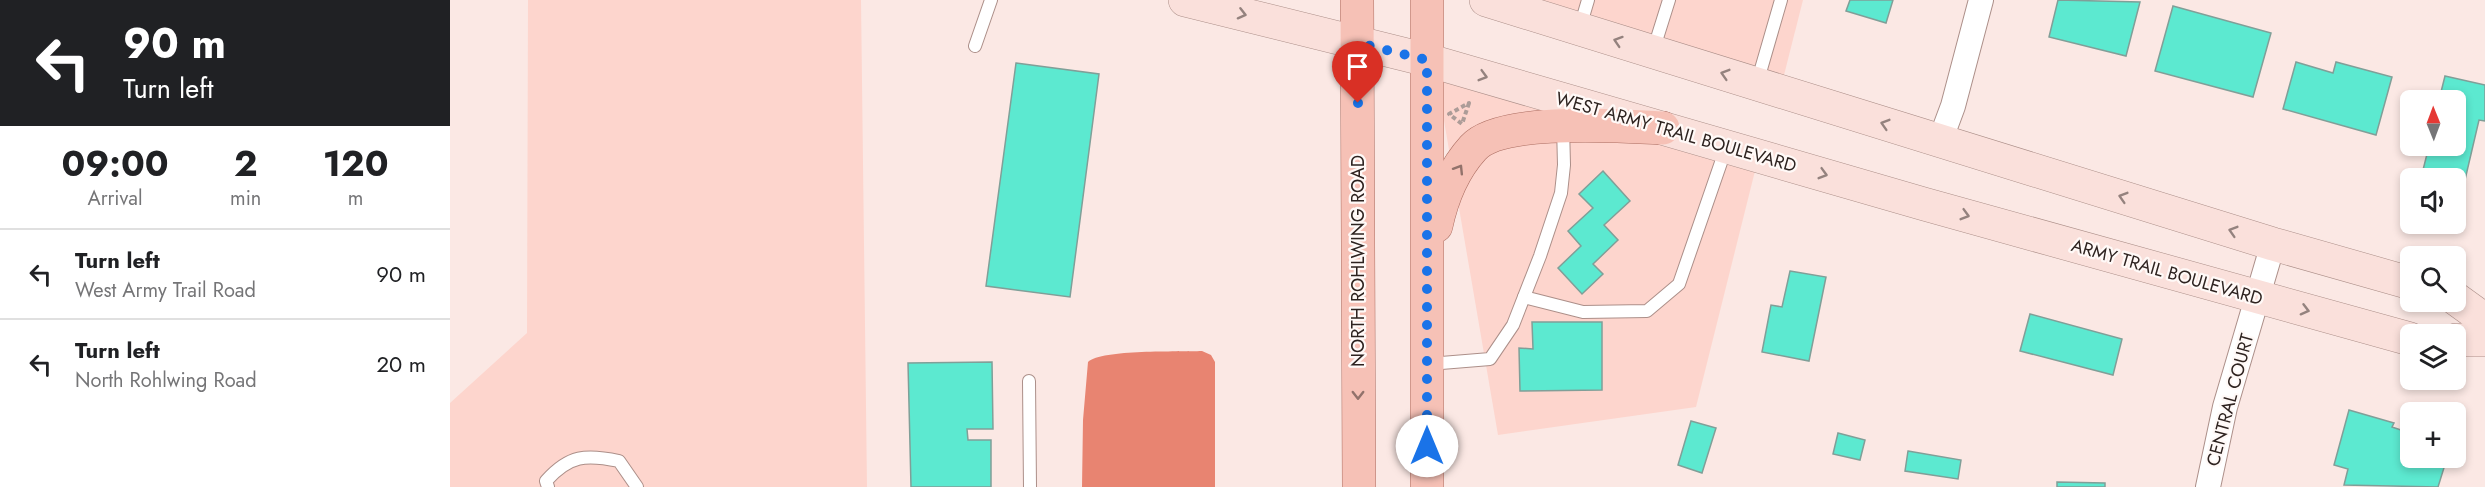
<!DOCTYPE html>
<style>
body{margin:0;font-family:Jost,sans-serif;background:#f2f2f2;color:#202124;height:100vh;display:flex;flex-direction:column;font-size:22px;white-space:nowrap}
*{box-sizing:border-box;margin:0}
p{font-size:20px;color:#757577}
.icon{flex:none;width:33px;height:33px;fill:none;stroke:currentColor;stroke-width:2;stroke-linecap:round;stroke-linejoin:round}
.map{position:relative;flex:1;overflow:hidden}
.drawer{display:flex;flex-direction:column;background:#fff;width:450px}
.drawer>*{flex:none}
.hud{background:#202124;color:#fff;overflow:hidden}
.needle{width:39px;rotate:359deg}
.tools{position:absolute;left:1950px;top:90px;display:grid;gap:12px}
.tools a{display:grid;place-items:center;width:66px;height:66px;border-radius:9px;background:#fff;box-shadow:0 3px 9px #0003;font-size:30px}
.pin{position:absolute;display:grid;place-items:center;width:51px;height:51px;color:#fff;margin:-62px -26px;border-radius:50% 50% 50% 0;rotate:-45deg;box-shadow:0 0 6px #0007}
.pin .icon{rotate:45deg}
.me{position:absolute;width:66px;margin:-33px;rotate:0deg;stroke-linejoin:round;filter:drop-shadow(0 0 4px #0008)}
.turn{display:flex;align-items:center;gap:21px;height:126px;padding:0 24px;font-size:27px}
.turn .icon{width:78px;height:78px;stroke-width:2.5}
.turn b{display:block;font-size:42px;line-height:51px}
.eta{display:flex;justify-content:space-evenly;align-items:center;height:102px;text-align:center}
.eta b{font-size:36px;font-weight:700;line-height:42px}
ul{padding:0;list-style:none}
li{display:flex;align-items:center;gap:18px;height:90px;padding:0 24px;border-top:2px solid #e0e0e0}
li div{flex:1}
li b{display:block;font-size:22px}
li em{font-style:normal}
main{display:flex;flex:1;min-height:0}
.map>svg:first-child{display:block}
.built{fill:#fdd5cd}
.water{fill:#e88471}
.building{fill:#5ce9d0;stroke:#809f98;stroke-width:1.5}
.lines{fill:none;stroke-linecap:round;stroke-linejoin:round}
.service-casing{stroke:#ac8f89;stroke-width:14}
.minor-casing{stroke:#ac8f89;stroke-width:26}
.secondary-casing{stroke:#ac8f89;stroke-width:34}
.primary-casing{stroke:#ac6e62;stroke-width:34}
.path{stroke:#ac9c98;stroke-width:4;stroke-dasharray:4.5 3;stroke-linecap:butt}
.service{stroke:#fff;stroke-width:12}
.minor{stroke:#fff;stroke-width:24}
.secondary{stroke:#fae0db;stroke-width:33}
.primary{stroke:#f6c1b6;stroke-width:33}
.oneway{stroke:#94827e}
.oneway2{stroke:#92726b}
.route{stroke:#1a73e8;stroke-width:10;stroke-dasharray:0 18}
.labels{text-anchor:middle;stroke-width:4.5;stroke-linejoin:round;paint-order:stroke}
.street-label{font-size:18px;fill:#2e2320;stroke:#fff9f7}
</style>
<main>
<section class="drawer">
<div class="hud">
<div class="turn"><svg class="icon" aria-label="left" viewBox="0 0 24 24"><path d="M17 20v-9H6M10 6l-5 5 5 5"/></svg><div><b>90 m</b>Turn left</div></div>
</div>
<div class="eta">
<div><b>09:00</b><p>Arrival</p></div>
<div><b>2</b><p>min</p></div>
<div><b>120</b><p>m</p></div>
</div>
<ul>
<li><svg class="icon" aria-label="left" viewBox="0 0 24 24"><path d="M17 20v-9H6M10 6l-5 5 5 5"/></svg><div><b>Turn left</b><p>West Army Trail Road</p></div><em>90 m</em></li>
<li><svg class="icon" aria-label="left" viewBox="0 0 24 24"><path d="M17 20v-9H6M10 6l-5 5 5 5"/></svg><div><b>Turn left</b><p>North Rohlwing Road</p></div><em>20 m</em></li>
</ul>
</section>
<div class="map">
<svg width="2035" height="487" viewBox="0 0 2035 487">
<rect width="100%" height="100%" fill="#fbe8e4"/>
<!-- built -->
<g class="built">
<polygon points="78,0 411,0 417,487 0,487 0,403 77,333"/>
<polygon points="1067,0 1353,0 1332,83"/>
<polygon points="986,74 1306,167 1246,407 1048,435"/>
</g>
<!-- water -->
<path class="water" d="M 752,351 L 761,355 L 765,362 L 765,487 L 632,487 L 633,420 L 638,362 C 652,349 729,352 752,351 Z"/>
<!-- building -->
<g class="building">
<polygon points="1400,0 1443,0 1436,23 1396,11"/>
<polygon points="1608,0 1690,2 1676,56 1599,37"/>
<polygon points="1723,6 1821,33 1803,97 1705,71"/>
<polygon points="1846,62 1883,73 1886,62 1942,77 1926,135 1833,109"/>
<polygon points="566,63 649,74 620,297 536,286"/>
<polygon points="1995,76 2035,85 2035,121 2029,120 2014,184 2006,182 2006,178 1992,178 1972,174 1979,146 2006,146 2006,100 1989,100"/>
<polygon points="1153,171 1180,201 1154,225 1168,240 1143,264 1153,274 1132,294 1108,268 1131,246 1118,231 1143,208 1129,194"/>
<polygon points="1340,271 1376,277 1359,361 1312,352 1321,305 1332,307"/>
<polygon points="1580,314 1672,339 1663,375 1570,351"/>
<polygon points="1082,322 1152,322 1152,390 1070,391 1069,348 1083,349"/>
<polygon points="542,362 543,429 517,429 518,440 541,440 541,487 461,487 458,363"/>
<polygon points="1899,410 1944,423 1942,427 1960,433 1960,458 1997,458 1988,487 1894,485 1898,469 1884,465"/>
<polygon points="1241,421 1266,428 1252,473 1228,465"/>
<polygon points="1388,433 1415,440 1410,460 1383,454"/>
<polygon points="1458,451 1511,460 1508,479 1455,471"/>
<polygon points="1607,482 1655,483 1655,487 1607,487"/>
</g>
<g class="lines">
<!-- service casing -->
<g class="service-casing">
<g id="service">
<polyline points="1130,27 1138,0"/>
<polyline points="525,46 541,0"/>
<polyline points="1203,51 1219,0"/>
<polyline points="1307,83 1331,0"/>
<polyline points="1074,297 1133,312 1197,311 1229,284 1276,148"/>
<polyline points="979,364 1040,359 1063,325 1090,256 1111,193 1114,165 1113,126"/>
<polyline points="579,381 580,487"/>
<path d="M 98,487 L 96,481 C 119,455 136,454 169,461 L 187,487"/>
</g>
</g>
<!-- minor casing -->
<g class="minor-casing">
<g id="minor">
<polyline points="1490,141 1503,106 1531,0"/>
<polyline points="1758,487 1775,407 1823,244"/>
</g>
</g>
<!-- secondary casing -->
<g class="secondary-casing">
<g id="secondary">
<polyline points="735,0 977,60 1474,204 1960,339"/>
<polyline points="1036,0 1823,244 1960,283"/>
<polyline points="2006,299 2035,320"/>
<polyline points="2006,340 2035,340"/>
</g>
</g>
<!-- primary casing -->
<g class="primary-casing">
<g id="primary">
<polyline points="907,0 909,487"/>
<polyline points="977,0 977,487"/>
<path d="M 986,226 C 992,198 1003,170 1023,148 C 1050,117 1173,126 1213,128"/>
</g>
</g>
<!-- path -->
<polygon class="path" points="1019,103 1012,124 999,114"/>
<!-- service -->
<use href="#service" class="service"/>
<!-- minor -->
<use href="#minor" class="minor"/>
<!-- secondary -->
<use href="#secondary" class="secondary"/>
<!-- primary -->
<use href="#primary" class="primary"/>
</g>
<!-- one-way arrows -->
<defs><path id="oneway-chevron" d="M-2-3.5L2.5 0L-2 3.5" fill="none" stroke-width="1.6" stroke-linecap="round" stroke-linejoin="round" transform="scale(1.5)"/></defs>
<g class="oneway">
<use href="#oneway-chevron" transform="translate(792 14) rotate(14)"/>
<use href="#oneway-chevron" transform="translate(1168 41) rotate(-162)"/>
<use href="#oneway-chevron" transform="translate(1275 74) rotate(-163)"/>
<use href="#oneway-chevron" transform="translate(1033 76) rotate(16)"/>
<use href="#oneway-chevron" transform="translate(1435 124) rotate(-163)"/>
<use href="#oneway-chevron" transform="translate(1373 174) rotate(16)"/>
<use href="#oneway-chevron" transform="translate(1673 197) rotate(-163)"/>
<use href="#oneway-chevron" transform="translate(1515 215) rotate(16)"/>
<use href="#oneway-chevron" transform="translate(1783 231) rotate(-163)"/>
<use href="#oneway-chevron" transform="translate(1855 310) rotate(15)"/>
</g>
<g class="oneway2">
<use href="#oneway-chevron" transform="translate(1009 169) rotate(-58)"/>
<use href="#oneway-chevron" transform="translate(908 395) rotate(90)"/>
</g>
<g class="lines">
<!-- route -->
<polyline class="route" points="908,103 908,43 977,60 977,446"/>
</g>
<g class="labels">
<!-- street labels -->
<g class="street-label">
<text transform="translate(1226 132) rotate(16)" y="6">WEST ARMY TRAIL BOULEVARD</text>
<text transform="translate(908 261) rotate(-90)" y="6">NORTH ROHLWING ROAD</text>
<text transform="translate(1717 272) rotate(16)" y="6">ARMY TRAIL BOULEVARD</text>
<text transform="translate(1780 400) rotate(-75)" y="6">CENTRAL COURT</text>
</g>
</g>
</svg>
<div class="tools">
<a><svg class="needle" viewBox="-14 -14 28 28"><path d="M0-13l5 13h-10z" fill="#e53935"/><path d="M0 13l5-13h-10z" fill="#757577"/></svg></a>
<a><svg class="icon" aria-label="sound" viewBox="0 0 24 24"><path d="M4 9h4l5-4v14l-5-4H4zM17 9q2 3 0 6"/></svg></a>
<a><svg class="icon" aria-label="search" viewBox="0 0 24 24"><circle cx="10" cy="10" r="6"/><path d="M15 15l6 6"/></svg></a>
<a><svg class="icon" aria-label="layers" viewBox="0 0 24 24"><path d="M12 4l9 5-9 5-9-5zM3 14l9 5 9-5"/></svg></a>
<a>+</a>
</div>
<div class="pin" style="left:908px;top:103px;background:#d93025"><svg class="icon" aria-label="arrive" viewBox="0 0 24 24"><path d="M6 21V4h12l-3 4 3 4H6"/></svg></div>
<svg class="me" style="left:977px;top:446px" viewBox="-20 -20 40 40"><circle r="19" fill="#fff"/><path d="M0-13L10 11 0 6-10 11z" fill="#1a73e8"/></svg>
</div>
</main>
